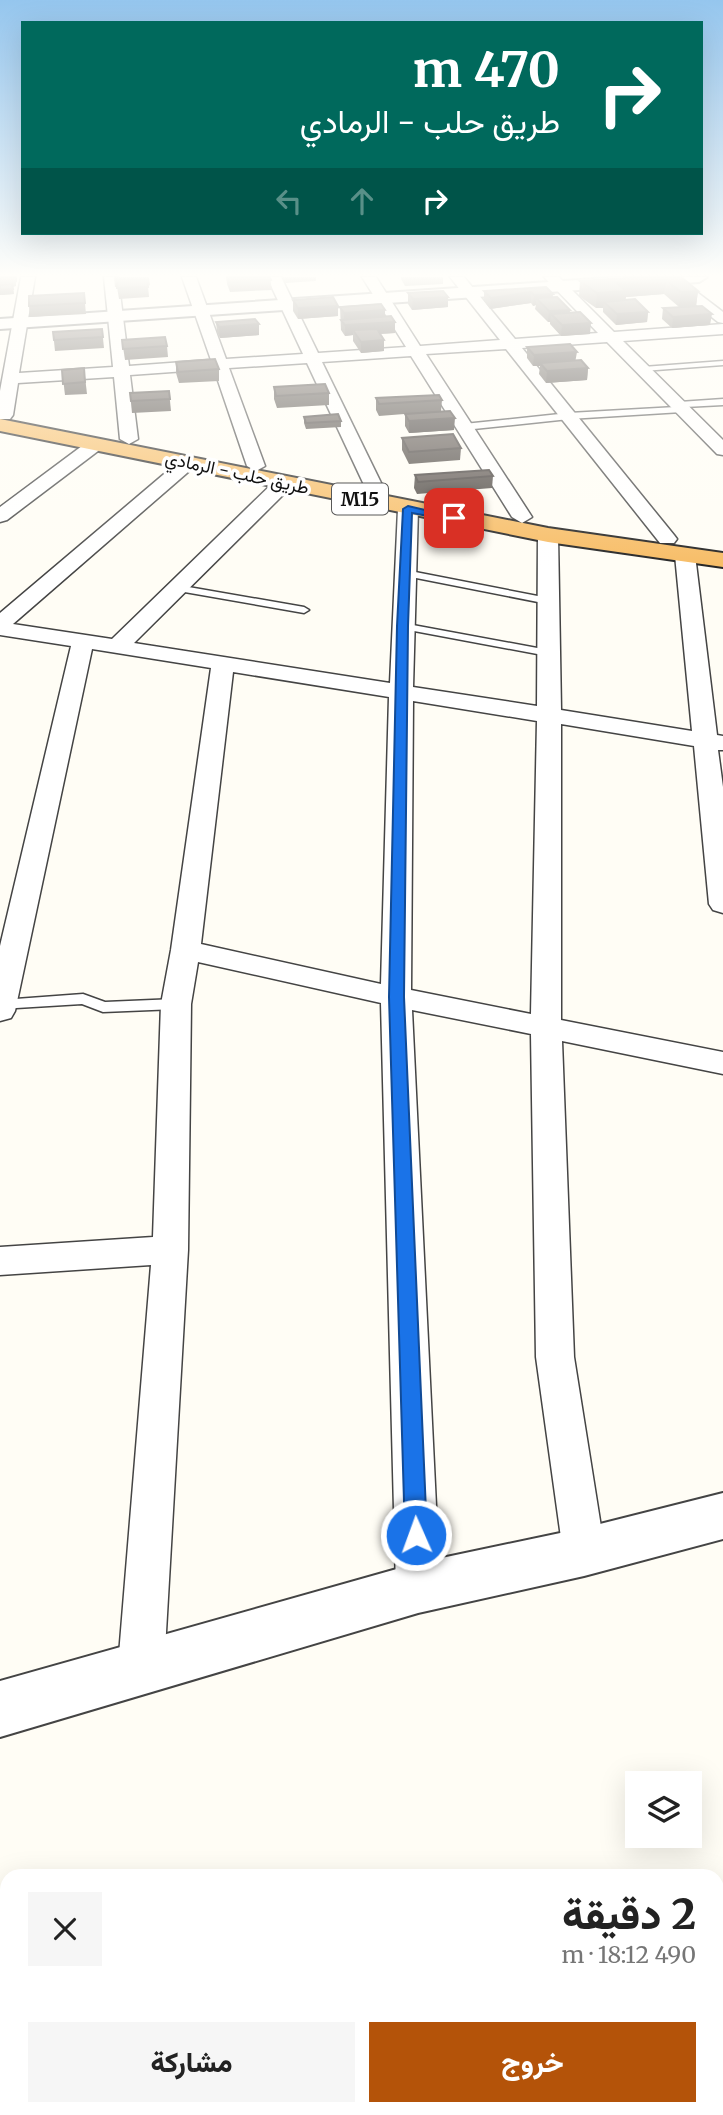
<!DOCTYPE html>
<html lang="ar">
<meta charset="utf-8">
<style>
body{margin:0;font-family:Merriweather,Vazirmatn,serif;background:#f6f6f6;color:#222;direction:rtl;height:100vh;display:flex;flex-direction:column;font-size:26px;white-space:nowrap}
*{box-sizing:border-box;margin:0}
p{font-size:23px;color:#767676}
.icon{flex:none;width:38px;height:38px;fill:none;stroke:currentColor;stroke-width:2;stroke-linecap:round;stroke-linejoin:round}
.map{position:relative;flex:1;overflow:hidden;direction:ltr}
.drawer{position:absolute;left:0px;top:1869px;width:724px;height:247px;display:flex;flex-direction:column;background:#fff;border-radius:21px 21px 0 0;box-shadow:0 7px 28px #0002;direction:rtl}
.drawer>*{flex:none}
.hud{position:absolute;left:21px;top:21px;width:682px;height:214px;border-radius:0px;box-shadow:0 7px 28px #0002;direction:rtl;background:#00695c;color:#fff;overflow:hidden}
.tools{position:absolute;left:625px;top:1771px;display:grid;gap:14px}
.tools a{display:grid;place-items:center;width:77px;height:77px;border-radius:0px;background:#fff;box-shadow:0 7px 28px #0002;font-size:35px}
.pin{position:absolute;display:grid;place-items:center;width:60px;height:60px;color:#fff;margin:-30px;border-radius:14px;box-shadow:0 4px 10px #0006}
.me{position:absolute;width:77px;margin:-38px;rotate:358deg;stroke-linejoin:round;filter:drop-shadow(0 0 5px #0008)}
.turn{display:flex;align-items:center;gap:24px;height:147px;padding:0 28px;font-size:32px}
.turn .icon{width:91px;height:91px;stroke-width:2.5}
.turn b{display:block;font-size:49px;line-height:60px}
.lanes{display:flex;align-items:center;height:66px;padding:0 28px;background:#0003;justify-content:center;gap:35px;direction:ltr}
.lanes .off{opacity:.35}
.round{display:grid;place-items:center;flex:none;width:74px;height:74px;border-radius:0px;background:#f6f6f6}
.headline{display:flex;align-items:center;justify-content:space-between;height:119px;padding:0 28px}
h1{font-size:42px;font-weight:800;line-height:52px}
.button{display:flex;gap:14px;margin-top:auto;padding:14px 28px}
.button a{flex:1;height:80px;border-radius:0px;background:#b45309;color:#fff;font-size:28px;font-weight:800;line-height:80px;text-align:center}
.button a+a{background:#f6f6f6;color:#222}
.map>svg:first-child{display:block}
.lines{fill:none;stroke-linecap:round;stroke-linejoin:round}
.service-casing{stroke:#444;stroke-width:3}
.minor-casing{stroke:#444;stroke-width:3}
.tertiary-casing{stroke:#444;stroke-width:4}
.trunk-casing{stroke:#222;stroke-width:4}
.service{fill:#fff;fill-rule:evenodd}
.minor{fill:#fff;fill-rule:evenodd}
.tertiary{fill:#fff;fill-rule:evenodd}
.trunk{fill:#f7bc64;fill-rule:evenodd}
.wall{fill:#4d4742}
.shaded-wall{fill:#3f3936}
.building{fill:#5a524d;stroke:#3f3936;stroke-width:2}
.route{fill:#1a73e8;stroke:#114b97;stroke-width:2}
.labels{text-anchor:middle;stroke-width:7;stroke-linejoin:round;paint-order:stroke}
.far-street-label{font-size:18px;fill:#111;stroke:#fff}
.shield{fill:#fff;stroke:#585858;stroke-width:2}
.shield-label{font-size:19px;font-weight:bold;fill:#111}
</style>
<div class="map">
<svg width="723" height="2115" viewBox="0 0 723 2115">
<rect width="100%" height="100%" fill="#fffdf5"/>
<g class="lines">
<!-- service casing -->
<g class="service-casing">
<g id="service">
<polygon points="723,361 723,365 643,371 639,369 643,367"/>
<polygon points="723,399 723,405 685,407 686,409 682,412 569,419 464,430 460,427 464,424 569,413 676,407 675,405 679,402"/>
<polygon points="405,570 548,598 553,601 548,604 401,575 401,571"/>
<polygon points="177,585 304,607 309,610 304,613 173,590 173,586"/>
<polygon points="402,623 548,650 554,653 548,656 398,628 397,626"/>
<polygon points="83,994 105,1002 176,999 184,1004 176,1009 103,1012 82,1004 0,1009 2,1000"/>
</g>
</g>
<!-- minor casing -->
<g class="minor-casing">
<g id="minor">
<polygon points="21,277 35,277 19,373 113,367 104,277 118,277 129,366 211,360 182,277 196,277 226,359 303,354 267,277 281,277 318,353 406,347 362,277 376,277 420,346 500,340 450,277 464,277 515,339 598,333 544,277 559,277 614,332 723,324 723,334 623,341 723,440 723,455 717,454 607,342 522,348 674,535 677,539 674,543 660,543 506,349 426,354 532,517 522,523 512,517 411,356 322,362 384,489 375,495 366,489 307,363 229,368 265,466 256,471 247,466 214,369 130,375 138,439 129,444 120,439 114,377 18,383 13,415 10,419 0,419 0,391"/>
<polygon points="661,277 677,277 723,312 723,323 718,322"/>
<polygon points="96,439 105,444 102,448 7,520 0,522 0,507 90,440"/>
<path d="M 189,457 L 195,458 L 198,462 L 195,466 L 13,624 L 112,639 L 277,479 L 291,479 L 293,483 L 291,487 L 134,643 L 390,683 L 398,509 L 408,503 L 418,509 L 413,687 L 537,706 L 538,535 L 541,531 L 555,531 L 558,535 L 561,710 L 692,731 L 675,555 L 678,551 L 692,551 L 695,555 L 717,735 L 723,736 L 723,750 L 718,750 L 723,787 L 723,913 L 713,910 L 709,904 L 694,746 L 561,724 L 561,1020 L 723,1052 L 723,1074 L 562,1041 L 574,1357 L 605,1552 L 599,1566 L 584,1572 L 569,1566 L 563,1552 L 536,1357 L 531,1034 L 412,1010 L 440,1588 L 433,1602 L 418,1608 L 403,1602 L 396,1588 L 381,1003 L 198,962 L 191,1004 L 188,1250 L 164,1667 L 157,1683 L 141,1689 L 125,1683 L 118,1667 L 151,1265 L 0,1275 L 0,1247 L 153,1237 L 161,1004 L 171,950 L 211,668 L 92,649 L 15,1011 L 11,1018 L 0,1021 L 0,946 L 71,646 L 0,635 L 0,613 L 183,458 ZM 233,672 L 389,697 L 381,984 L 201,944 ZM 413,701 L 537,721 L 531,1014 L 411,990 Z"/>
</g>
</g>
<!-- tertiary casing -->
<g class="tertiary-casing">
<g id="tertiary">
<polygon points="622,277 707,277 699,282 0,329 0,319"/>
<polygon points="723,1493 723,1539 584,1576 418,1613 0,1737 0,1681 418,1563 584,1528"/>
</g>
</g>
<!-- trunk casing -->
<g class="trunk-casing">
<polygon id="trunk" points="0,419 548,528 723,553 723,567 548,542 0,431"/>
</g>
<!-- service -->
<use href="#service" class="service"/>
<!-- minor -->
<use href="#minor" class="minor"/>
<!-- tertiary -->
<use href="#tertiary" class="tertiary"/>
<!-- trunk -->
<use href="#trunk" class="trunk"/>
</g>
<!-- wall -->
<g class="wall">
<polygon points="0,277 16,277 16,286 13,287 14,294 0,295"/>
<polygon points="114,277 149,277 150,285 148,286 149,297 119,299 117,287 115,287"/>
<polygon points="226,277 270,277 272,290 230,292 227,284"/>
<polygon points="282,277 316,277 316,281 285,283"/>
<polygon points="401,277 443,277 443,284 405,286 401,279"/>
<polygon points="681,277 698,291 696,306 679,307 664,294 626,297 625,300 648,312 647,322 616,325 603,312 603,308 596,308 579,296 580,281"/>
<polygon points="546,287 553,297 570,312 590,334 561,336 550,324 550,322 548,322 535,309 536,305 533,306 531,303 490,309 484,301 484,291"/>
<polygon points="84,293 86,314 30,317 29,306"/>
<polygon points="408,293 448,297 448,307 412,310 408,304"/>
<polygon points="293,300 338,306 338,316 298,319 293,311"/>
<polygon points="340,307 385,317 395,333 380,334 384,351 361,353 353,341 353,335 345,336 341,330"/>
<polygon points="663,308 710,325 672,328 662,319"/>
<polygon points="216,322 259,335 220,338 217,332"/>
<polygon points="102,329 104,348 55,351 53,332"/>
<polygon points="122,340 167,346 168,357 125,360"/>
<polygon points="527,347 576,360 588,368 587,380 546,383 539,374 540,366 533,366 527,358"/>
<polygon points="176,362 219,369 219,381 179,383 176,373"/>
<polygon points="84,368 87,394 65,395 62,370"/>
<polygon points="274,387 329,393 329,405 277,408 274,399"/>
<polygon points="169,391 171,411 132,413 130,393"/>
<polygon points="376,398 442,400 441,411 454,430 409,433 405,426 405,414 417,413 379,416 376,410"/>
<polygon points="304,417 341,421 341,427 306,429 304,423"/>
<polygon points="402,438 461,448 460,460 409,464 402,450"/>
<polygon points="415,475 493,476 492,488 417,494 414,488"/>
</g>
<!-- shaded-wall -->
<g class="shaded-wall">
<polygon points="666,280 664,294 626,297 624,306 604,302 603,308 596,308 597,293 617,283"/>
<polygon points="13,289 14,294 0,295 0,290"/>
<polygon points="698,291 696,306 679,307 681,292"/>
<polygon points="531,292 531,303 490,309 491,298"/>
<polygon points="553,294 552,304 536,298 536,305 533,306 534,295"/>
<polygon points="448,297 448,307 412,310 413,299"/>
<polygon points="338,306 338,316 298,319 298,308"/>
<polygon points="385,310 385,321 344,324 344,313"/>
<polygon points="570,310 569,321 551,314 550,322 548,322 549,311"/>
<polygon points="648,312 647,322 616,325 617,314"/>
<polygon points="712,314 710,325 672,328 673,317"/>
<polygon points="395,322 395,333 356,335 353,330 353,335 345,336 345,325"/>
<polygon points="591,323 590,334 561,336 562,325"/>
<polygon points="259,324 259,335 220,338 219,327"/>
<polygon points="384,340 384,351 361,353 361,342"/>
<polygon points="577,352 575,363 540,363 540,366 533,366 534,355"/>
<polygon points="588,368 587,380 546,383 547,371"/>
<polygon points="455,418 454,430 409,433 409,421"/>
</g>
<!-- building -->
<g class="building">
<polygon points="0,277 16,277 16,281 0,282"/>
<polygon points="227,277 270,277 271,280 229,282"/>
<polygon points="638,277 681,277 698,291 681,292 666,280 617,283 626,291 597,293 580,281"/>
<polygon points="147,280 148,287 117,288 117,282"/>
<polygon points="12,284 13,289 0,290 0,285"/>
<polygon points="546,287 553,294 534,295 531,292 491,298 484,291"/>
<polygon points="443,291 448,297 413,299 408,293"/>
<polygon points="84,293 85,303 29,306 29,296"/>
<polygon points="333,297 338,306 298,308 293,300"/>
<polygon points="557,297 570,310 549,311 536,298"/>
<polygon points="635,299 648,312 617,314 604,302"/>
<polygon points="381,304 385,310 344,313 340,307"/>
<polygon points="702,306 712,314 673,317 663,308"/>
<polygon points="580,312 591,323 562,325 551,314"/>
<polygon points="391,316 395,322 345,325 341,320"/>
<polygon points="255,319 259,324 219,327 216,322"/>
<polygon points="102,329 103,337 54,340 53,332"/>
<polygon points="377,329 384,340 361,342 353,330"/>
<polygon points="165,337 167,346 123,349 122,340"/>
<polygon points="570,344 577,352 534,355 527,347"/>
<polygon points="215,359 219,369 178,372 176,362"/>
<polygon points="581,360 588,368 547,371 540,363"/>
<polygon points="84,368 85,382 63,384 62,370"/>
<polygon points="325,384 329,393 276,396 274,387"/>
<polygon points="169,391 170,399 131,401 130,393"/>
<polygon points="439,395 442,400 379,404 376,398"/>
<polygon points="450,411 455,418 409,421 405,414"/>
<polygon points="338,414 341,421 306,423 304,417"/>
<polygon points="453,434 461,448 409,452 402,438"/>
<polygon points="489,470 493,476 418,482 415,475"/>
</g>
<!-- sky -->
<linearGradient id="sky" x2="0" y2="1"><stop stop-color="#95c6ee"/><stop offset="0.48" stop-color="#fffefa"/><stop offset="1" stop-color="#fffefa" stop-opacity="0"/></linearGradient>
<rect width="723" height="573" fill="url(#sky)"/>
<!-- route -->
<polygon class="route" points="408,506 459,518 454,521 412,513 408,626 404,997 427,1535 424,1541 416,1544 409,1541 405,1535 389,997 397,626 403,509"/>
<g class="labels">
<!-- far-street labels -->
<g class="far-street-label">
<text transform="translate(237 473) rotate(12)" y="6">طريق حلب - الرمادي</text>
</g>
<!-- shield labels -->
<rect class="shield" x="332" y="483.5" width="56" height="31" rx="5"/>
<g class="shield-label">
<text x="360" y="506">M15</text>
</g>
</g>
</svg>
<div class="tools">
<a><svg class="icon" aria-label="layers" viewBox="0 0 24 24"><path d="M12 4l9 5-9 5-9-5zM3 14l9 5 9-5"/></svg></a>
</div>
<div class="pin" style="left:454px;top:518px;background:#d93025"><svg class="icon" aria-label="arrive" viewBox="0 0 24 24"><path d="M6 21V4h12l-3 4 3 4H6"/></svg></div>
<svg class="me" style="left:416px;top:1535px" viewBox="-20 -20 40 40"><circle r="17" fill="#1a73e8" stroke="#fff" stroke-width="3"/><path d="M0-11L8 9 0 5-8 9z" fill="#fff"/></svg>
<div class="hud">
<div class="turn"><svg class="icon" aria-label="right" viewBox="0 0 24 24"><path d="M7 20v-9h11M14 6l5 5-5 5"/></svg><div><b>470 m</b>طريق حلب - الرمادي</div></div>
<div class="lanes"><svg class="icon off" aria-label="left" viewBox="0 0 24 24"><path d="M17 20v-9H6M10 6l-5 5 5 5"/></svg><svg class="icon off" aria-label="ahead" viewBox="0 0 24 24"><path d="M12 20V5M6 11l6-6 6 6"/></svg><svg class="icon" aria-label="right" viewBox="0 0 24 24"><path d="M7 20v-9h11M14 6l5 5-5 5"/></svg></div>
</div>
<section class="drawer">
<div class="headline"><div><h1>2 دقيقة</h1><p>490 m · 18:12</p></div><a class="round"><svg class="icon" aria-label="close" viewBox="0 0 24 24"><path d="M6 6l12 12M18 6L6 18"/></svg></a></div>
<div class="button"><a>خروج</a><a>مشاركة</a></div>
</section>
</div>
